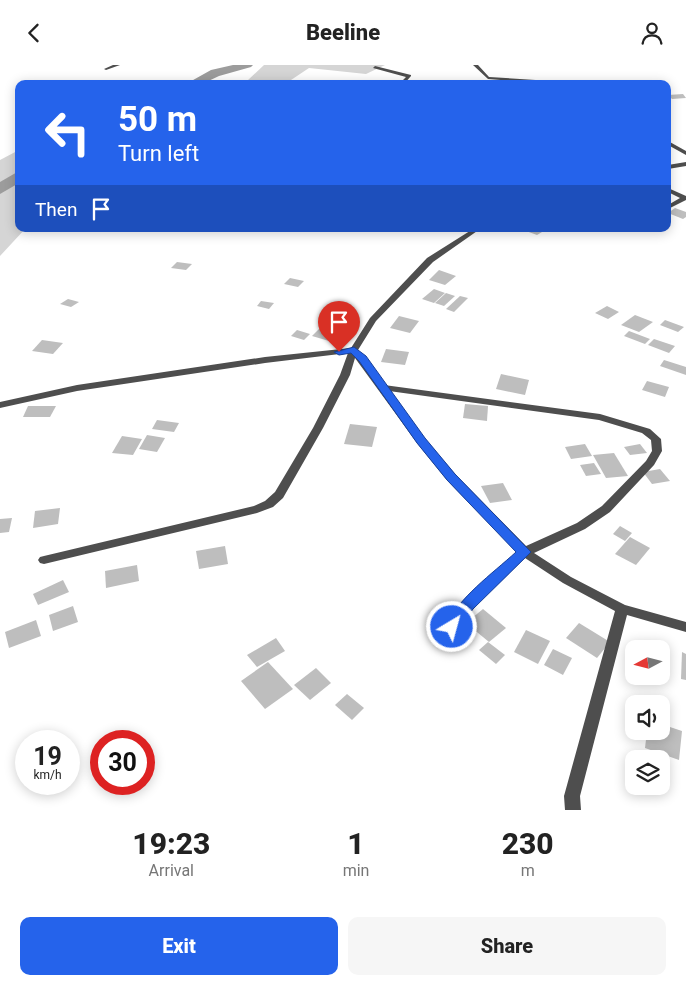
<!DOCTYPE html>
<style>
body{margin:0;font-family:Roboto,sans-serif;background:#f6f6f6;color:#222;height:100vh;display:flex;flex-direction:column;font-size:19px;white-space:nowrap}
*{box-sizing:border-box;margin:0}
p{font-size:16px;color:#767676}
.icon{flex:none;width:28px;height:28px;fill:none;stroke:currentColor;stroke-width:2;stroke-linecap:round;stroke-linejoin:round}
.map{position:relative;height:745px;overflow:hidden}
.drawer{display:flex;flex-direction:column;background:#fff;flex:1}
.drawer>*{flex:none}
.guide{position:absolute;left:15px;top:15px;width:656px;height:152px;border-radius:10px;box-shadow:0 2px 12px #0003;background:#2563eb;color:#fff;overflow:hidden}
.needle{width:32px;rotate:263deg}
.tools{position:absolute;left:625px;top:575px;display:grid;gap:10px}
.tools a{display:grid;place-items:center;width:45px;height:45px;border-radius:10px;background:#fff;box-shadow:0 2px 12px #0003;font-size:25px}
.speed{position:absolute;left:15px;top:665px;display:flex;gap:10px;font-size:25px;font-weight:700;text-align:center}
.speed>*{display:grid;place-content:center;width:65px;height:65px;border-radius:50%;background:#fff;box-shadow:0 2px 12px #0003;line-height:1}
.speed small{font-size:12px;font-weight:400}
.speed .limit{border:8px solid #d22;background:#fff;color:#111}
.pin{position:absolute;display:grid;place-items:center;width:42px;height:42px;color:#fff;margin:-51px -21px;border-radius:50% 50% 50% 0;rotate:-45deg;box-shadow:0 0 5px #0007}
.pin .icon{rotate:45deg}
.me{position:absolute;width:55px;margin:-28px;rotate:37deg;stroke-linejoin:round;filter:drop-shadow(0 0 4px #0008)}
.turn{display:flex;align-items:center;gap:18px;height:105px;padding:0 20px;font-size:22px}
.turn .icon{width:65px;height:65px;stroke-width:2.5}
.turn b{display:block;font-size:35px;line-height:42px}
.then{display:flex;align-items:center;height:48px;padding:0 20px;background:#0003;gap:10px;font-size:19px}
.eta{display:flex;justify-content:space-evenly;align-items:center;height:85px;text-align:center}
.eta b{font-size:30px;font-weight:800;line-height:35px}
.primary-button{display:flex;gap:10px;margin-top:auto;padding:10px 20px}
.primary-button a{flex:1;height:58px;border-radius:10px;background:#2563eb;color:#fff;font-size:20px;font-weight:800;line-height:58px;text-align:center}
.primary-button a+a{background:#f6f6f6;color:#222}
header{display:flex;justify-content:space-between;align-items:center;height:65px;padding:0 20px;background:#fff;font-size:22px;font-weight:800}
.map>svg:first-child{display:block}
.green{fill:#d5d5d5}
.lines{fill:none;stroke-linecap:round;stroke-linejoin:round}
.river{fill:#9c9c9c;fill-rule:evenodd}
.building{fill:#bebebe}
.street{fill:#4e4e4e;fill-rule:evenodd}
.route{fill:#2563eb;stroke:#184099}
</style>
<header><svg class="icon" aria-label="back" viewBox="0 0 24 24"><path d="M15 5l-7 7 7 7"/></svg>Beeline<svg class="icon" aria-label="person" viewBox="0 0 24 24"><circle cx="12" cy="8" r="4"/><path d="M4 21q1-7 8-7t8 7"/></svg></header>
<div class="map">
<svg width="686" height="745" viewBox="0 0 686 745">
<rect width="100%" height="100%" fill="#fff"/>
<!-- green -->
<g class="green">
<polygon points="264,0 385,0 366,9 309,3 285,19 240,19 248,15"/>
<polygon points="19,85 19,164 25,164 0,191 0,95"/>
</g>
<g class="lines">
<!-- river -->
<g class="river">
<polygon points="233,0 253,0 251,2 219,11 202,19 186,19 211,5"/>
<polygon points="19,106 19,118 0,129 0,117"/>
</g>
</g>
<!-- building -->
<g class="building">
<polygon points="683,29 686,33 672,34 668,30"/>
<polygon points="675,143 686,147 686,152 683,154 668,148"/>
<polygon points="529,164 547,164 537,170 526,166"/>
<polygon points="177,197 192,199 186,205 171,203"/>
<polygon points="439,205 456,211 445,220 429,215"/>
<polygon points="290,213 304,216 298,222 284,219"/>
<polygon points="434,224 445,228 434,238 422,234"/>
<polygon points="446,228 455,231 444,241 435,238"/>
<polygon points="460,231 468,233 454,247 446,244"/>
<polygon points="68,234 79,237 71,242 60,239"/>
<polygon points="261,236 274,238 269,244 257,241"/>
<polygon points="607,241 619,247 608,254 595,248"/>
<polygon points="635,250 653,257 639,267 621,260"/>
<polygon points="399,251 419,256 410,268 390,263"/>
<polygon points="665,255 684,262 678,267 660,260"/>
<polygon points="322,261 339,265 329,276 312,271"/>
<polygon points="297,265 310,269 304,275 291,271"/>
<polygon points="629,266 650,274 645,279 624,271"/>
<polygon points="654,274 675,281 669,288 648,280"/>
<polygon points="42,275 63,278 53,289 32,286"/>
<polygon points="386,284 409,287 405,300 381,297"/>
<polygon points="664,295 686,302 686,310 660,301"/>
<polygon points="501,309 529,315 525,330 496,324"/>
<polygon points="647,316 669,322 665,332 642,325"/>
<polygon points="465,339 488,341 487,356 463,353"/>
<polygon points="28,341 56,341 50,352 23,352"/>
<polygon points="157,355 179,358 174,367 152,364"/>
<polygon points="350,359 377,362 372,382 344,379"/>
<polygon points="147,370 165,373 157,387 139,384"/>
<polygon points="122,371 142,374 133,390 112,388"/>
<polygon points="585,379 592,391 571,394 565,382"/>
<polygon points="640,379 647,388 630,390 624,382"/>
<polygon points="614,388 628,411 606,413 593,390"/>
<polygon points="594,398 601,409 586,411 580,400"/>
<polygon points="660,404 670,416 652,419 643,407"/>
<polygon points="503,418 512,435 490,438 481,421"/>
<polygon points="60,443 58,459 33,463 35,446"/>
<polygon points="12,453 9,467 0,468 0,454"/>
<polygon points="620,461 632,468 625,476 613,469"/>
<polygon points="630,472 650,483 636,500 615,489"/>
<polygon points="225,481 228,499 199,504 196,486"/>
<polygon points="137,500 139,516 106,523 105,506"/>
<polygon points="63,515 69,527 38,540 33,529"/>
<polygon points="73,541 78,557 53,566 49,550"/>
<polygon points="483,544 506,563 489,577 466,558"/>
<polygon points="36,555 41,571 9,583 5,567"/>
<polygon points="579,558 610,577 597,593 566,573"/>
<polygon points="526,565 550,576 538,599 514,587"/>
<polygon points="276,573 285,586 257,602 247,590"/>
<polygon points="488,577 505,590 496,599 479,585"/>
<polygon points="553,584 572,593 563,610 544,600"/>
<polygon points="682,587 686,589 686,615 681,614"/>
<polygon points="268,597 293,624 265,644 241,616"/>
<polygon points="316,603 331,618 310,635 294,620"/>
<polygon points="347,629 364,643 352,655 335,640"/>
<polygon points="661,659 682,666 679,695 645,683 647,666 661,666"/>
</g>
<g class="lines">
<!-- street -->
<g class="street">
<polygon points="113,0 120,0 106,5 104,4"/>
<polygon points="473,0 478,0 489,12 567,17 569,18 552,19 488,14"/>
<polygon points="375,1 411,10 411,11 404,19 399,19 406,12 373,3"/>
<polygon points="668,76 686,86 686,90 668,80"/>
<polygon points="686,97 686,101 668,104 668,100"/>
<polygon points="668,123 686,131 686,135 668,144 668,140 680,133 668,127"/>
<path d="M 473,164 L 480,164 L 433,197 L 376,256 L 358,285 L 384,320 L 600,349 L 650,364 L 661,374 L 662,386 L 654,400 L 610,447 L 585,464 L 534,488 L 571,512 L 625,540 L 686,557 L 686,567 L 627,550 L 580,731 L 581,745 L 565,745 L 564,731 L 615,546 L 563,518 L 525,493 L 472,544 L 457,565 L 452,566 L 447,565 L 446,561 L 447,557 L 464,536 L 517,487 L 447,415 L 417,378 L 355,293 L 350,310 L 323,363 L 283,433 L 273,442 L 257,448 L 44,499 L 40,498 L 38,495 L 40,492 L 44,491 L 254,441 L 265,436 L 275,427 L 313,363 L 340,310 L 348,288 L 265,298 L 77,326 L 0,343 L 0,337 L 77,320 L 265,292 L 351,283 L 370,253 L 427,193 ZM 389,326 L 599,355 L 642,368 L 651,375 L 652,386 L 646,396 L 602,441 L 577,458 L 526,481 L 455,409 L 425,374 Z"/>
</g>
</g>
<!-- route -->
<path class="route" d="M 354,282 L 366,291 L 425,373 L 455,409 L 531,487 L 473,544 L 457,566 L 447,566 L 445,562 C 459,532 492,509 516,487 L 447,415 L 417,378 L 359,296 L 351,288 L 339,290 L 334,287 Z"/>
</svg>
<div class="tools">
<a><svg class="needle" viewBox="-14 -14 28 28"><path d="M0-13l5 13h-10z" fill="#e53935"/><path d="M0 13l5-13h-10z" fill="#767676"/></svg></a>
<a><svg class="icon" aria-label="sound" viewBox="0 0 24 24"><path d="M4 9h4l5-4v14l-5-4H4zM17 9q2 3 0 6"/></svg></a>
<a><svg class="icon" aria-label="layers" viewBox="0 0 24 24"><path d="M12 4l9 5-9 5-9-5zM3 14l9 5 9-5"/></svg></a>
</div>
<div class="speed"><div>19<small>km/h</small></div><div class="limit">30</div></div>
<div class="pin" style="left:339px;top:287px;background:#d93025"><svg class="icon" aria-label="arrive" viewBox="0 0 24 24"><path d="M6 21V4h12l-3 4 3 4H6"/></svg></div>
<svg class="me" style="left:452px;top:562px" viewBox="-20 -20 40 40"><circle r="17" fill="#2563eb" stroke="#fff" stroke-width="3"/><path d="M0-11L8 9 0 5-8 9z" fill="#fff"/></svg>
<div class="guide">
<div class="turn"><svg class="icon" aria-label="left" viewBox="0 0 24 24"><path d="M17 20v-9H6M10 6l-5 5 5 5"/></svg><div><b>50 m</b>Turn left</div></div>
<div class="then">Then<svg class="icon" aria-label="arrive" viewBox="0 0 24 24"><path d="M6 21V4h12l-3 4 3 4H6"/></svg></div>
</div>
</div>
<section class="drawer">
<div class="eta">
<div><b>19:23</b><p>Arrival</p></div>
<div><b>1</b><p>min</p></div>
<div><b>230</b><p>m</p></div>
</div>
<div class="primary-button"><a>Exit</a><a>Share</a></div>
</section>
